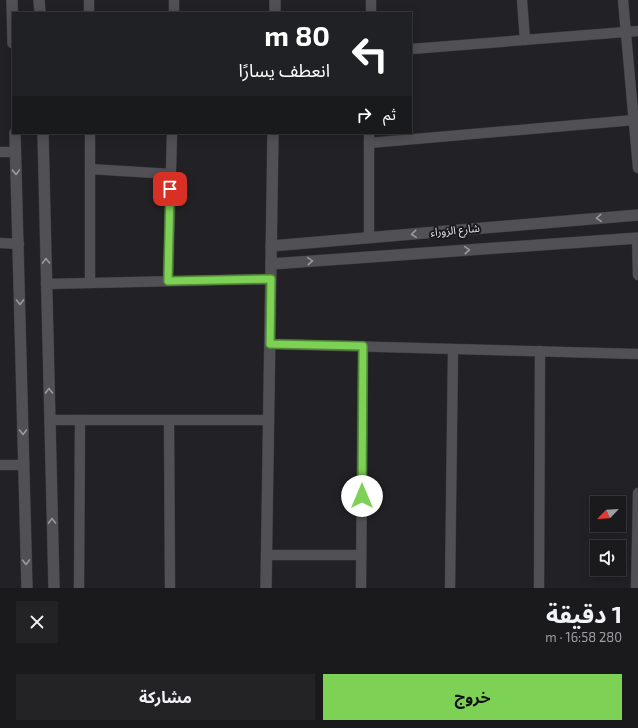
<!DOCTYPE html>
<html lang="ar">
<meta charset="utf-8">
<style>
body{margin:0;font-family:"Exo 2","Noto Sans Arabic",sans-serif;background:#232225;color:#f1f3f6;direction:rtl;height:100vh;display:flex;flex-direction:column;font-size:15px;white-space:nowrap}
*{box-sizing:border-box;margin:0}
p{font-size:13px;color:#9fa0a3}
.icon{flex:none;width:22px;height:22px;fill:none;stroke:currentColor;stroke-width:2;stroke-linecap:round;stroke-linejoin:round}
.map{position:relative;height:588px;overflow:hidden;direction:ltr}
.drawer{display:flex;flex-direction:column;background:#1a191c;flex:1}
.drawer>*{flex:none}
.banner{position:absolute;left:12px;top:12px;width:400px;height:122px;border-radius:0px;box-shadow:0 2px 10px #0003,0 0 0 1px #38383b;direction:rtl;background:#202124;color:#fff;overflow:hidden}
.needle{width:26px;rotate:245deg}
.controls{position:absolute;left:590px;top:496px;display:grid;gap:8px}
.controls a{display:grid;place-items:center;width:36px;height:36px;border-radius:0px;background:#1a191c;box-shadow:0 2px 10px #0003,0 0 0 1px #38383b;font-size:20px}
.pin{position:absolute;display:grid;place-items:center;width:34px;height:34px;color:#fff;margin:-17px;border-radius:8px;box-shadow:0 2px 6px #0006}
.me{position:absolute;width:44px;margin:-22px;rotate:0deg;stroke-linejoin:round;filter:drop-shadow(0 0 3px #0008)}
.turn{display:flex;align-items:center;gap:14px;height:84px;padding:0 16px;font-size:18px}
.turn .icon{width:52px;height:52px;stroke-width:2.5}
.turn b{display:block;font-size:28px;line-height:34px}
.then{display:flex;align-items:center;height:38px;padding:0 16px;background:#0003;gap:8px;font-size:15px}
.round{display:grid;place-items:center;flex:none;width:42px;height:42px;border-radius:0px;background:#232225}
.headline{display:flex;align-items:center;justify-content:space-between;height:68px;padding:0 16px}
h1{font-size:24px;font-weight:700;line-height:30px}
.primary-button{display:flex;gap:8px;margin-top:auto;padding:8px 16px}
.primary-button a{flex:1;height:46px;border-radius:0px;background:#7dd154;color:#111;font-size:16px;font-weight:700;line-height:46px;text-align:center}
.primary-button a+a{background:#232225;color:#f1f3f6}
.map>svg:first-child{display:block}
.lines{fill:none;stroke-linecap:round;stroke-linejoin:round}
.minor-casing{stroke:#3b3b3e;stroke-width:11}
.tertiary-casing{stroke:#3b3b3e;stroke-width:12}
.secondary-casing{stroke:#3b3b3e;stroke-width:12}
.minor{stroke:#515155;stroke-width:10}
.tertiary{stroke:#515155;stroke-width:11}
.secondary{stroke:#515155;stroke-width:11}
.oneway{stroke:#9a9a9e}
.route-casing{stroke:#518837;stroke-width:10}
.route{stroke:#7dd154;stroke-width:7}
.labels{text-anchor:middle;stroke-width:4;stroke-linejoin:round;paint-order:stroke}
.street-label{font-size:11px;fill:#e4e4e7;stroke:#18181b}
</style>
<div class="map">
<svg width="638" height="588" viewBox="0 0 638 588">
<rect width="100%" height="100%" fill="#222125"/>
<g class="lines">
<!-- minor casing -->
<g class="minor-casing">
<g id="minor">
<polyline points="89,0 89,13"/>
<polyline points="522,0 525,40"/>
<polyline points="623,0 638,168"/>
<polyline points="174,13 174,0"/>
<polyline points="371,13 371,0"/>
<polyline points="411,49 638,31"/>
<polyline points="90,133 90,283"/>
<polyline points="369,143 634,120"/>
<polyline points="0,152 15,152"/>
<polyline points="90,169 171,174"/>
<polyline points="369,237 369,133"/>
<polyline points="637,238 638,275"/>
<polyline points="0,243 19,244"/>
<polyline points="168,281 172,133"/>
<polyline points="46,284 271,279"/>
<polyline points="270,344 638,354"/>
<polyline points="50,420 268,420"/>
<polyline points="169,421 170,588"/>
<polyline points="0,465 24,465"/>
<polyline points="266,555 361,555"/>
<polyline points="79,588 80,420"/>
<polyline points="361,588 363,346"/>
<polyline points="450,588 453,349"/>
<polyline points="539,588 540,351"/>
<polyline points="636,588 638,493"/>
</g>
</g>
<!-- tertiary casing -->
<g class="tertiary-casing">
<g id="tertiary">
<polyline points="275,13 275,0"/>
<polyline points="271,246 638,215"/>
<polyline points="271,264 638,238"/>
<polyline points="266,588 273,133"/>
</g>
</g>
<!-- secondary casing -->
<g class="secondary-casing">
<g id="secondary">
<polyline points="12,0 13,43"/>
<polyline points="39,0 40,13"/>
<polyline points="15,133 27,588"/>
<polyline points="43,133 54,588"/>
</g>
</g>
<!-- minor -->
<use href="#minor" class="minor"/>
<!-- tertiary -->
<use href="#tertiary" class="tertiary"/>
<!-- secondary -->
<use href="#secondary" class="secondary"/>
</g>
<!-- one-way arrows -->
<defs><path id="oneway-chevron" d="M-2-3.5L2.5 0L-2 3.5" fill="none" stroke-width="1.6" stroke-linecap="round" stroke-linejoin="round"/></defs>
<g class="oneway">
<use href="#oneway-chevron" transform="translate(16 172) rotate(88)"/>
<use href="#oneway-chevron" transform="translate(599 218) rotate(175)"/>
<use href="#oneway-chevron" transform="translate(414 234) rotate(175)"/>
<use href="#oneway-chevron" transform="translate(467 250) rotate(-4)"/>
<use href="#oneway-chevron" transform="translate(46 261) rotate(-91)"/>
<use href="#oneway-chevron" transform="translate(310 261) rotate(-4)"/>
<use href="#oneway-chevron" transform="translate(20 302) rotate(89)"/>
<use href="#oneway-chevron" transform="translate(49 391) rotate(-91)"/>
<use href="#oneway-chevron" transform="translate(23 432) rotate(89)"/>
<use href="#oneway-chevron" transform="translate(52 521) rotate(-91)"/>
<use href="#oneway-chevron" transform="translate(26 562) rotate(89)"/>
</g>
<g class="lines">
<!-- route casing -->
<g class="route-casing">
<polyline id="route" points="170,189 168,281 271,279 270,344 363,346 362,496"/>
</g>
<!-- route -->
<use href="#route" class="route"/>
</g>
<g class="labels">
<!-- street labels -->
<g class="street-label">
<text transform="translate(455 230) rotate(-5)" y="4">شارع الزوراء</text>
</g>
</g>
</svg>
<div class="controls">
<a><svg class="needle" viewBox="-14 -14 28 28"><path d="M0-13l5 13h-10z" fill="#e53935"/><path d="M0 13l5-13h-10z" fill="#9fa0a3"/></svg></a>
<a><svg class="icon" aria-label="sound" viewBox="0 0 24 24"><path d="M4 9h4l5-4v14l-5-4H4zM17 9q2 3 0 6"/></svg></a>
</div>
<div class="pin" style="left:170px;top:189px;background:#d93025"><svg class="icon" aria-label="arrive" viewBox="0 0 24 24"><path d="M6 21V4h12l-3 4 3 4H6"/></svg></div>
<svg class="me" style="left:362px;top:496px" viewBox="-20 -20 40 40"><circle r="19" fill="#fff"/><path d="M0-13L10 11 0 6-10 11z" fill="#7dd154"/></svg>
<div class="banner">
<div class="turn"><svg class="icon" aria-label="left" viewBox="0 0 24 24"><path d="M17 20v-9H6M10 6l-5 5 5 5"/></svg><div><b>80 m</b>انعطف يسارًا</div></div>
<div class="then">ثم<svg class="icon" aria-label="right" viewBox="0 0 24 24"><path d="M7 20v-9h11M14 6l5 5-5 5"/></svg></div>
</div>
</div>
<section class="drawer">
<div class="headline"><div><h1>1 دقيقة</h1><p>280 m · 16:58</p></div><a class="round"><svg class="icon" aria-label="close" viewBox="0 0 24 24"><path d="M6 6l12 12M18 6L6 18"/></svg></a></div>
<div class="primary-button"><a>خروج</a><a>مشاركة</a></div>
</section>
